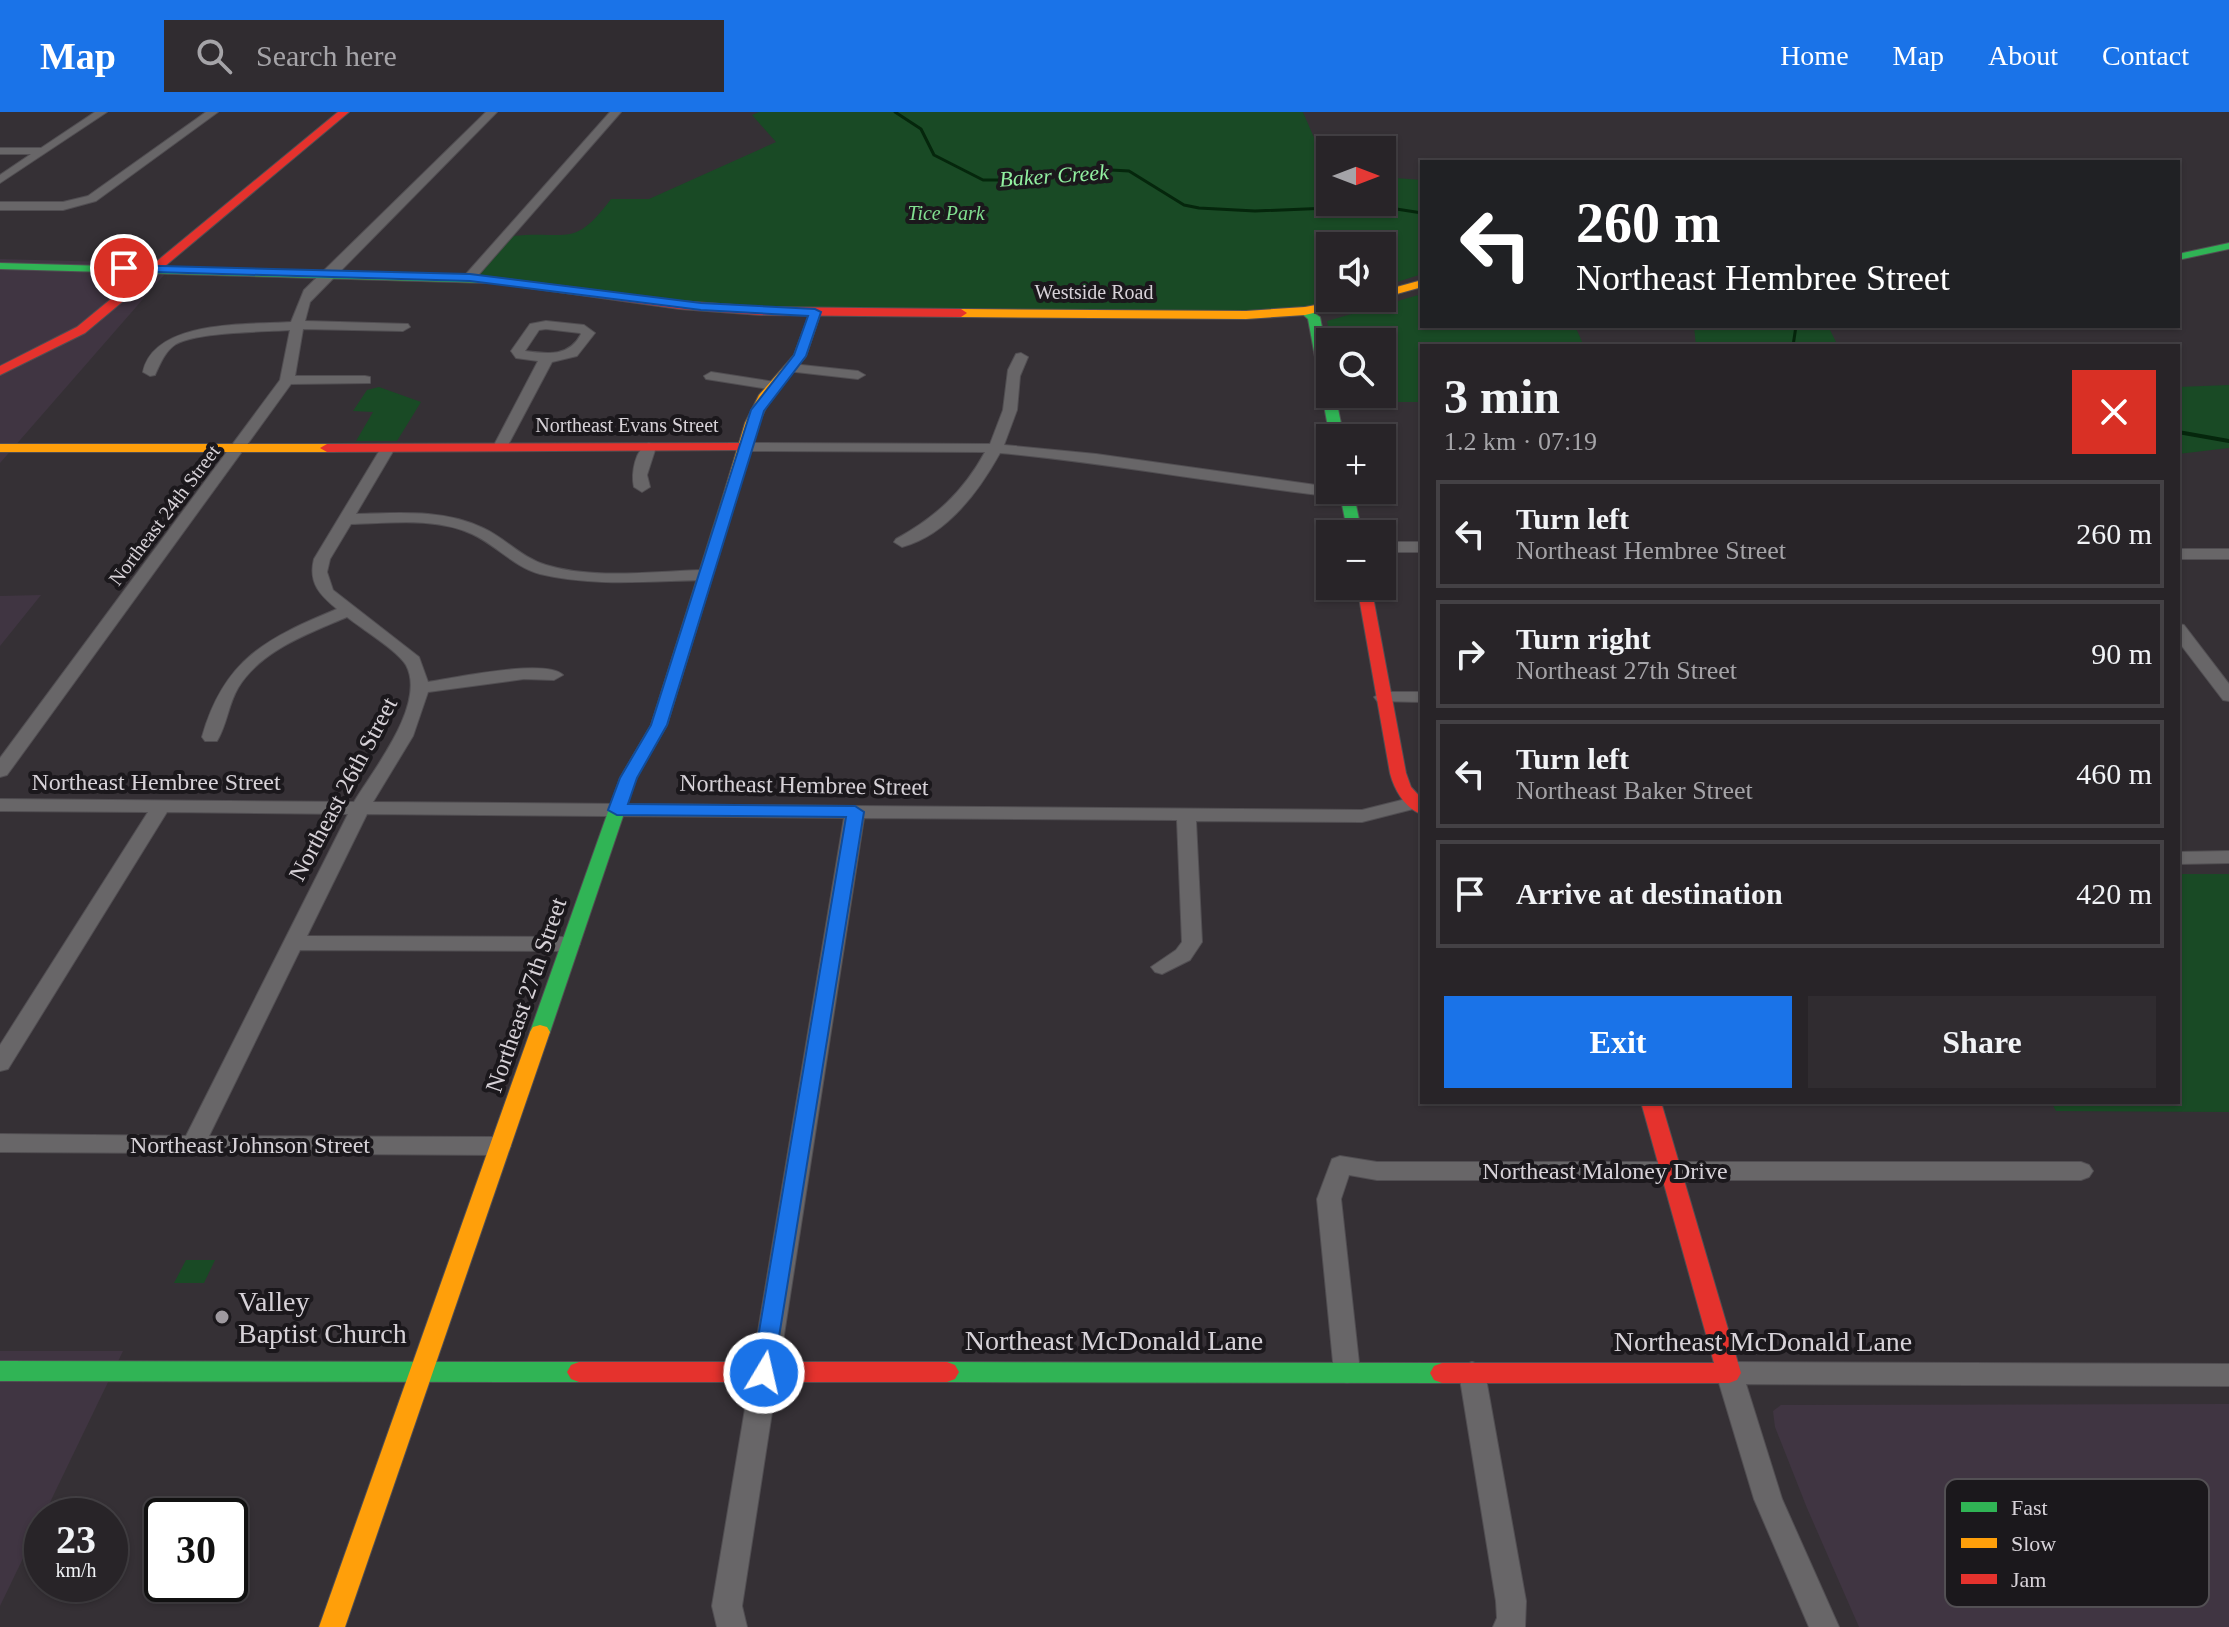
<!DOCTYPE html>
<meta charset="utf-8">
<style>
body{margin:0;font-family:"Times New Roman",serif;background:#302c30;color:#f1f3f6;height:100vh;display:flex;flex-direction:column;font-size:30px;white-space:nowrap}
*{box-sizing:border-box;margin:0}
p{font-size:26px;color:#a5a4a8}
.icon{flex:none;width:44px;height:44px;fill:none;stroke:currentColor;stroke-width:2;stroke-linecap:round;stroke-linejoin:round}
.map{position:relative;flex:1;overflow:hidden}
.drawer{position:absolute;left:1420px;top:232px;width:760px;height:760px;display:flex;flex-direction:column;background:#282428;border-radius:0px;box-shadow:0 2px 6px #0004,0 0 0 2px #444145}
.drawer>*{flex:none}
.banner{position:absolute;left:1420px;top:48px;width:760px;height:168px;border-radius:0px;box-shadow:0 2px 6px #0004,0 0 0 2px #444145;background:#202124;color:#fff;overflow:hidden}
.needle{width:52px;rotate:90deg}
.fabs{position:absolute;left:1316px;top:24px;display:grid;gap:16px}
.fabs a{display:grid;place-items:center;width:80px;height:80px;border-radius:0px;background:#282428;box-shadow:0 2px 6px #0004,0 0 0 2px #444145;font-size:40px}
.speed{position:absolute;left:24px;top:1386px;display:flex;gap:16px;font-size:40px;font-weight:700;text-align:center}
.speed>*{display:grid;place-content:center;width:104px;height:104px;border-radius:50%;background:#282428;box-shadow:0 2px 6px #0004,0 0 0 2px #444145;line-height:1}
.speed small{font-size:20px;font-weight:400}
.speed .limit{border:4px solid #111;border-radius:12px;background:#fff;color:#111}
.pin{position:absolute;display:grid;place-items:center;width:68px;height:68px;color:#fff;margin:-34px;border:4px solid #fff;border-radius:50%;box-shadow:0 2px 8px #0007}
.me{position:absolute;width:88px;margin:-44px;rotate:9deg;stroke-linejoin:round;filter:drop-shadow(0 0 6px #0008)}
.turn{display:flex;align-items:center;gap:28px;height:168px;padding:0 24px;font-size:36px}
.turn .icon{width:104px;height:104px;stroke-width:2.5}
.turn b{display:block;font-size:56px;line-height:68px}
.round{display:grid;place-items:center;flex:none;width:84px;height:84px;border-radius:0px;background:#302c30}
.overview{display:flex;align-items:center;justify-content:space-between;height:136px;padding:0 24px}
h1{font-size:48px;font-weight:800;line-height:60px}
.button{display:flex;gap:16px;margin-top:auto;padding:16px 24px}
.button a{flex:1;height:92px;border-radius:0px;background:#1a73e8;color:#fff;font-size:32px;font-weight:800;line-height:92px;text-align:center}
.button a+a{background:#302c30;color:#f1f3f6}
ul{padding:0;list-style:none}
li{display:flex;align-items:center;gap:24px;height:108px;margin:0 16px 12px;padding:0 8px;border:4px solid #444145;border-radius:0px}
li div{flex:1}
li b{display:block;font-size:30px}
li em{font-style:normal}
header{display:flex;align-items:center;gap:48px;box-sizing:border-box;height:112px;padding:0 40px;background:#1a73e8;color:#fff}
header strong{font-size:38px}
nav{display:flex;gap:44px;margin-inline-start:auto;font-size:28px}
.search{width:560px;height:72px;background:#302c30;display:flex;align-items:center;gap:20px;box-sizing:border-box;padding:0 28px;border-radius:0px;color:#a5a4a8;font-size:30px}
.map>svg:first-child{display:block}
.built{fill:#403542}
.green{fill:#194a25}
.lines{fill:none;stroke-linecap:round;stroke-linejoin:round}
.stream-far1{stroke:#05260c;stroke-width:3}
.stream{stroke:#05260c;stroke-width:4}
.street-casing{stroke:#514e52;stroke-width:2}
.fast-casing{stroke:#514e52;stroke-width:2}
.slow-casing{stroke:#514e52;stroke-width:2}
.jam-casing{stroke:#514e52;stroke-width:2}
.street{fill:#686668;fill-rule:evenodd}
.fast{fill:#30b455;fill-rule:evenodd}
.slow{fill:#ff9f0a;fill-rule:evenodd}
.jam{fill:#e5322d;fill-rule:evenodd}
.route{fill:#1a73e8;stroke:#114b97;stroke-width:2}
.poi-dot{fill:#9e999f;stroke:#1b181c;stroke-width:3}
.labels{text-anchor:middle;stroke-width:8;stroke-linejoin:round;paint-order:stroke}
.far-park-label{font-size:20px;font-style:italic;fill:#81df90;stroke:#1b181c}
.far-street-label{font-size:20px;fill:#d7d2d8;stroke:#1b181c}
.far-water-label{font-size:22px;font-style:italic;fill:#92f1a1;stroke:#1b181c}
.street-label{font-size:24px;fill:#d7d2d8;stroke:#1b181c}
.near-poi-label{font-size:28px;fill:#d7d2d8;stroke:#1b181c;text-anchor:start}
.near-street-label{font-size:28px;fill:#d7d2d8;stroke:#1b181c}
.key{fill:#1b181c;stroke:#535054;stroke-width:2}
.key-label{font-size:22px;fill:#d7d2d8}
</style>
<header>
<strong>Map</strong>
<div class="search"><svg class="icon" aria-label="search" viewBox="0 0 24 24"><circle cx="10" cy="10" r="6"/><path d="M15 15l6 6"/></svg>Search here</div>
<nav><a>Home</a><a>Map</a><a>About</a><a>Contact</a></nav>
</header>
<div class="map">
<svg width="2229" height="1515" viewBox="0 0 2229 1515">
<rect width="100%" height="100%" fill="#353035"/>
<!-- built -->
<g class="built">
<polygon points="0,147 146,151 164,163 0,351"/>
<polygon points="41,483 0,534 0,484"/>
<polygon points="0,1239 123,1239 0,1494"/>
<polygon points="2229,1292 2229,1515 1859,1515 1807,1396 1775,1315 1773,1299 1781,1293"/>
</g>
<!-- green -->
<g class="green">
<path d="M 759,0 L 1303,0 L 1330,63 L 1330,90 L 1382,90 L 1382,65 L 1422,68 L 1422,162 L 1382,175 L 1382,134 L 1330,134 L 1330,186 L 1347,186 L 1305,199 L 701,195 L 470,165 L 513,124 C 567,118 573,138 611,87 L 649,87 L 776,30 L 752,3 Z"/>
<polygon points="1422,182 1422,214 1575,214 1584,234 1422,234 1422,290 1342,290 1341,282 1382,282 1382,230 1331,230 1327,209"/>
<polygon points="1694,214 1828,214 1838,234 1696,234"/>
<polygon points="2229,273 2229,336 2178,342 2178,275"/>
<polygon points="379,275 421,290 397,329 356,329 373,300 353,299 367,278"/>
<polygon points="2178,762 2229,762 2229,1000 2056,999 2051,990 2178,990"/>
<polygon points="186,1148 215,1148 204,1171 174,1171"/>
</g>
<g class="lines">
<!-- stream-far1 -->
<g class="stream-far1">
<polyline points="895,0 921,17 934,43 983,68 1030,68 1093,57 1129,59 1184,93 1199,96 1255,99 1377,94 1422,101"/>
<polyline points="1793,234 1796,214"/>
</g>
<!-- stream -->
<polyline class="stream" points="2178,320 2229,329"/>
<!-- street casing -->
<g class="street-casing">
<g id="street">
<polygon points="95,0 107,0 0,71 0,63 31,42 0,42 0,36 41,36"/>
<polygon points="206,0 218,0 96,89 63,98 0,98 0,90 63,90 88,84"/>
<path d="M 486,0 L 497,0 L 310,190 L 305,209 L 408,212 L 410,215 L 403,219 L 303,217 L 295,264 L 365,264 L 370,265 L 370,271 L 291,272 L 7,663 L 0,665 L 0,646 L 280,268 L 290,218 C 262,220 198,220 176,232 C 165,239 160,252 155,263 L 150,264 L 143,260 C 154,207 249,213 291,210 L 304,178 Z"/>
<polygon points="610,0 621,0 474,168 466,168 466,162"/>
<path d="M 546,209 L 584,213 L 595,221 L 577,244 L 552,250 L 507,335 L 505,338 L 495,338 L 493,335 L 538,249 L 516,246 L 511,239 L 530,212 ZM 546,217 L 580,221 L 581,222 C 569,245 548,242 525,239 L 539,218 Z"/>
<path d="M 1021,241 L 1028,245 L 1020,264 L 1017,298 L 1004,333 L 1096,342 L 1330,375 L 1330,378 L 1353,378 L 1355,381 L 1347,386 C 1231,374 1116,352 1000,341 C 979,379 947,423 902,435 L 894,430 L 896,427 C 936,405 963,380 985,340 L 745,339 L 738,335 L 745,331 L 990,332 L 1003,298 L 1008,258 L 1016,242 Z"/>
<polygon points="792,252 858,259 865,263 858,267 787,259 787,253"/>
<polygon points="711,260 775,270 782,274 775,278 706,267 704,264"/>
<path d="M 649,331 L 656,335 L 647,363 L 650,375 L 642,380 L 634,375 C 631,361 635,337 649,331 Z"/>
<path d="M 388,332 L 395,336 L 356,402 C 399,401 444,397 483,416 C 505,426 522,446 546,453 C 595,468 655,459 705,458 L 713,463 L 705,468 C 651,469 594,475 540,462 C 514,455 496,433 472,422 C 435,405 391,411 351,412 L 330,447 L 327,460 L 333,478 L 419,545 L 428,570 C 454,566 546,546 563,563 L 554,568 L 524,567 L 428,580 L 413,624 L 373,690 L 1362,698 L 1414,685 L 1422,689 L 1421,695 L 1362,710 L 1196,709 L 1202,830 L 1190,848 L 1162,862 L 1155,860 L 1151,855 L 1176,838 L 1182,830 L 1177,708 L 864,706 L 742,1494 L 747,1515 L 717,1515 L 712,1494 L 844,706 L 367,702 L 307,824 L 570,825 L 580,832 L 570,839 L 300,838 L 209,1024 L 499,1025 L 507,1028 L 511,1034 L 507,1040 L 499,1043 L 0,1040 L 0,1022 L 186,1024 L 348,702 L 167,700 L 8,957 L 0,959 L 0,933 L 148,700 L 0,699 L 0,687 L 354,690 C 373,658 427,592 406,553 C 398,539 362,517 347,505 C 308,522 261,538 238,576 C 228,593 227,613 217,629 L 205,629 L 202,625 C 224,547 267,526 337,497 C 320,483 308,471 314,447 L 381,336 Z"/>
<rect x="1382" y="430" width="40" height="10"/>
<rect x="2178" y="437" width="51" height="10"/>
<polygon points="2178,512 2184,513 2229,572 2229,589 2223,588 2178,529"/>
<polygon points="1383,580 1422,580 1422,590 1377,589 1374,585"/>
<polygon points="2229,739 2229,751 2178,752 2178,740"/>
<polygon points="1340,1044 1377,1050 2081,1050 2089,1053 2093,1059 2089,1065 2081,1068 1377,1068 1349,1063 1341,1087 1360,1260 1356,1268 1347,1271 1338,1268 1334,1260 1317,1087 1332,1047"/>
<polygon points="1472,1250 1481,1253 1485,1261 1526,1489 1525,1515 1493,1515 1497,1506 1496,1489 1459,1261 1463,1253"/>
<polygon points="1729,1250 2229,1252 2229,1274 1746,1272 1782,1387 1839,1515 1809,1515 1754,1387 1716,1261 1720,1253"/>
</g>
</g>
<!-- fast casing -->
<g class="fast-casing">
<g id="fast">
<polygon points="2229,131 2229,137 2178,148 2178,142"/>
<polygon points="0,151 490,165 496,168 490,171 0,157"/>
<polygon points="1305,195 1320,205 1330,257 1330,282 1335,282 1344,326 1330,326 1308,207 1299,199"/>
<polygon points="1339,378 1353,378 1362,422 1348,422"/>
<polygon points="730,380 737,384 667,613 636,666 550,920 547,925 533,925 530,920 620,666 651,613 723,384"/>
<polygon points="0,1249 579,1250 587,1253 591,1260 587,1267 579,1270 0,1269"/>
<polygon points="947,1250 1442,1251 1450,1254 1454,1261 1450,1268 1442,1271 947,1270 939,1267 935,1260 939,1253"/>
</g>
</g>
<!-- slow casing -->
<g class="slow-casing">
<g id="slow">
<polygon points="1422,168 1422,175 1386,185 1380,186 1382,179"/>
<polygon points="1353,186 1377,186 1305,203 1246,207 961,205 955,201 961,197 1246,199 1305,195"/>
<polygon points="811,197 821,200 806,244 770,287 759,311 737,384 730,388 725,387 723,384 745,311 759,283 794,243"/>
<polygon points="0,332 327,332 334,336 327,340 0,340"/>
<polygon points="540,913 547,915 550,920 345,1515 319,1515 530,920 533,915"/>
</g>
</g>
<!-- jam casing -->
<g class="jam-casing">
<g id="jam">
<polygon points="338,0 349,0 85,221 0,263 0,254 77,215"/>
<polygon points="490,165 680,189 761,195 961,197 967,201 961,205 761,203 680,197 486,170 486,166"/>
<polygon points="745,331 750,332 750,338 327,340 320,336 327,332"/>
<path d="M 1357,474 L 1371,474 L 1406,661 L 1411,675 L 1422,687 L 1422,702 C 1405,697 1394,677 1390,661 Z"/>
<polygon points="1641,990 1661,990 1741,1261 1737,1268 1729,1271 1442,1271 1434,1268 1430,1261 1434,1254 1442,1251 1714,1251"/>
<polygon points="579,1250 947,1250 955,1253 959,1260 955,1267 947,1270 579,1270 571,1267 567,1260 571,1253"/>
</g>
</g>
<!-- street -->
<use href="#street" class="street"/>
<!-- fast -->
<use href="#fast" class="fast"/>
<!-- slow -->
<use href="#slow" class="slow"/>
<!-- jam -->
<use href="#jam" class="jam"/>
</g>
<!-- route -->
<polygon class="route" points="124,153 470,162 701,191 815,197 821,200 806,244 764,299 667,613 637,666 628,692 855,694 864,700 772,1268 764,1271 756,1268 752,1261 846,705 617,703 608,698 620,666 651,613 751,298 794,243 808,204 701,198 470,169 120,159 118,156"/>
<!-- markers -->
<circle class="poi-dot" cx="222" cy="1205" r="8"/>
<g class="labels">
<!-- far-park labels -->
<g class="far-park-label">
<text x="946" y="108">Tice Park</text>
</g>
<!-- far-street labels -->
<g class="far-street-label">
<text x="1094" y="187">Westside Road</text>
<text x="627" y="320">Northeast Evans Street</text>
<text transform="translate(164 403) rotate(-53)" y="7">Northeast 24th Street</text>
</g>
<!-- far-water labels -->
<g class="far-water-label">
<text transform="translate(1054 63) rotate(-4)" y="8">Baker Creek</text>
</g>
<!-- street labels -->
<g class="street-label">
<text x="156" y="678">Northeast Hembree Street</text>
<text transform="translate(804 673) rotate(1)" y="8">Northeast Hembree Street</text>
<text transform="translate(343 677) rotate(-62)" y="8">Northeast 26th Street</text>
<text transform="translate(526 883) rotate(-71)" y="8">Northeast 27th Street</text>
<text x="250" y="1041">Northeast Johnson Street</text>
<text x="1605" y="1067">Northeast Maloney Drive</text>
</g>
<!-- near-poi labels -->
<g class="near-poi-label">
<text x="238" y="1199">Valley<tspan x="238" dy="32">Baptist Church</tspan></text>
</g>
<!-- near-street labels -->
<g class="near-street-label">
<text x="1114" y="1238">Northeast McDonald Lane</text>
<text x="1763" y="1239">Northeast McDonald Lane</text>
</g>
</g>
<!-- legend -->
<rect x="1945" y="1367" width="264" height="128" rx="12" class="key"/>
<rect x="1961" y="1390" width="36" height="10" fill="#30b455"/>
<rect x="1961" y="1426" width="36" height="10" fill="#ff9f0a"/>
<rect x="1961" y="1462" width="36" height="10" fill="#e5322d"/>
<g class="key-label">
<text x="2011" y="1403">Fast</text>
<text x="2011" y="1439">Slow</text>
<text x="2011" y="1475">Jam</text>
</g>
</svg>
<div class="fabs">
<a><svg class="needle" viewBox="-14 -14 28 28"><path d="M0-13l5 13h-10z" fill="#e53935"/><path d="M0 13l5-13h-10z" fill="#a5a4a8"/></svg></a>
<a><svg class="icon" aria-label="sound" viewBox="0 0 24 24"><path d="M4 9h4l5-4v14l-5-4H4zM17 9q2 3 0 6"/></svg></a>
<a><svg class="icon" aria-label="search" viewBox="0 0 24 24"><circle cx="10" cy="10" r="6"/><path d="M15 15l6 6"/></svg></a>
<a>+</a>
<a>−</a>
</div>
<div class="speed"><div>23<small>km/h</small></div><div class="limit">30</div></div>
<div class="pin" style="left:124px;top:156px;background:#d93025"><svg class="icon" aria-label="arrive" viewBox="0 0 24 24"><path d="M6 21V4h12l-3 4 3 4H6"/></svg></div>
<svg class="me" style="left:764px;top:1261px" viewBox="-20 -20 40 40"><circle r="17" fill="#1a73e8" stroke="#fff" stroke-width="3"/><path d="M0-11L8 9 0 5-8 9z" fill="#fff"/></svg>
<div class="banner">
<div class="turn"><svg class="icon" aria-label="left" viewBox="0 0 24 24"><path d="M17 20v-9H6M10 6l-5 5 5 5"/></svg><div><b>260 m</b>Northeast Hembree Street</div></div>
</div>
<section class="drawer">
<div class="overview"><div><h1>3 min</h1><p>1.2 km · 07:19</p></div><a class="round" style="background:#d93025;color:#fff"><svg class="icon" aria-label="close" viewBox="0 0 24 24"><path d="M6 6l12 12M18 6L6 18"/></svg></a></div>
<ul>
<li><svg class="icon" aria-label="left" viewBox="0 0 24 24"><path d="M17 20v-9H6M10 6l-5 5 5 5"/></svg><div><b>Turn left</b><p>Northeast Hembree Street</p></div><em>260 m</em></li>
<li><svg class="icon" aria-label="right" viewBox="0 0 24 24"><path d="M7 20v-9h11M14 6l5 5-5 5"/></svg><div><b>Turn right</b><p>Northeast 27th Street</p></div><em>90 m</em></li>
<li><svg class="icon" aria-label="left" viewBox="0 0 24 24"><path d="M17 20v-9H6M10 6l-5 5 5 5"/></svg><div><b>Turn left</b><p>Northeast Baker Street</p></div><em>460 m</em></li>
<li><svg class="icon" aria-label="arrive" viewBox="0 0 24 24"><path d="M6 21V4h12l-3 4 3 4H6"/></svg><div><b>Arrive at destination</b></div><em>420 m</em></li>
</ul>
<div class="button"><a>Exit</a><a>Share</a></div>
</section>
</div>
